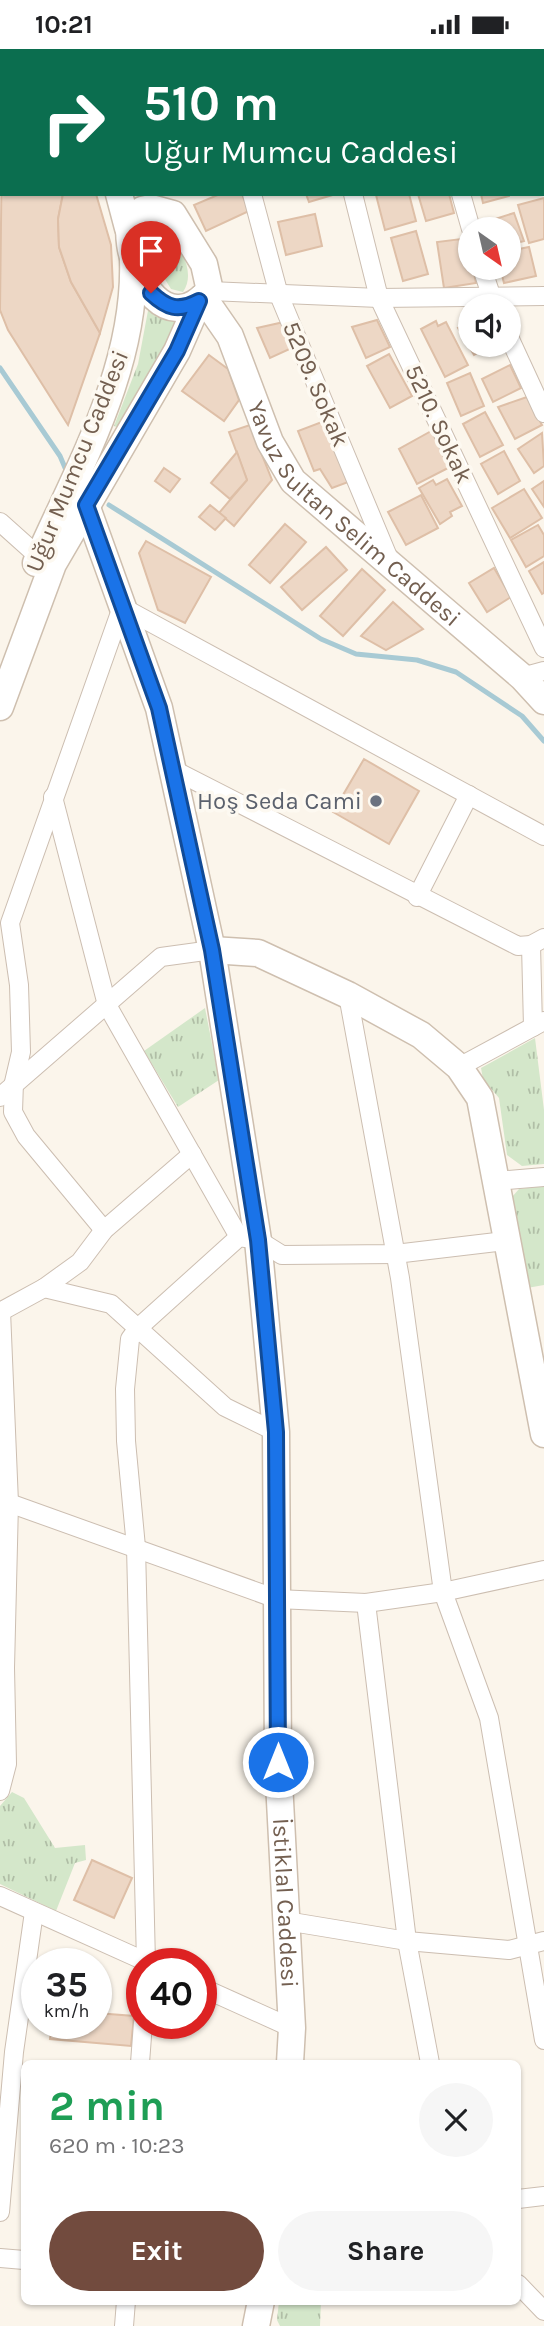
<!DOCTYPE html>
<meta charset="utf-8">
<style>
body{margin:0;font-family:Karla,sans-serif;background:#f6f6f6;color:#202124;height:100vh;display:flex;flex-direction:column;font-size:26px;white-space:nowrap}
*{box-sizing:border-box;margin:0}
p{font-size:23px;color:#757577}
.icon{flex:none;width:38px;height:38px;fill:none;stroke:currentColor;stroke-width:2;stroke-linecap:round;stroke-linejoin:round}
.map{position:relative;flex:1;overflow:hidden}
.sheet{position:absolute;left:21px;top:2011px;width:500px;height:245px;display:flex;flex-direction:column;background:#fff;border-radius:10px;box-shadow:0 2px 5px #0004}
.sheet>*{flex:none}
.guide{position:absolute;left:0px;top:0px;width:544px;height:147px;box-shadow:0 2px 5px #0004;background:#0b6e4f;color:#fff;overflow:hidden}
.needle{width:46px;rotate:146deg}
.buttons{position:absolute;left:458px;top:168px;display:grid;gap:14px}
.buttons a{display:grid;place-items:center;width:63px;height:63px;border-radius:50%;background:#fff;box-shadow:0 2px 5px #0004;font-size:35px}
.speed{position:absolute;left:21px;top:1899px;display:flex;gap:14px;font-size:35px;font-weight:700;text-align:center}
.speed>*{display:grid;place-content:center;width:91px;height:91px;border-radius:50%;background:#fff;box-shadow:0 2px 5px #0004;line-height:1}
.speed small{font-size:18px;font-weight:400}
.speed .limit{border:10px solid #d22;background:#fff;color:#111}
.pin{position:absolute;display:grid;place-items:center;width:60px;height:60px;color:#fff;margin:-72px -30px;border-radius:50% 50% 50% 0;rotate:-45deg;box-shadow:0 0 7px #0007}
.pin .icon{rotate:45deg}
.me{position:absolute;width:77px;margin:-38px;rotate:0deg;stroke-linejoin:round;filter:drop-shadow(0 0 5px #0008)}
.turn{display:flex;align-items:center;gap:24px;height:147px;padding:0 28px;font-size:32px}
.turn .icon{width:91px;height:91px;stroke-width:2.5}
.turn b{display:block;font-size:49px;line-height:60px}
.round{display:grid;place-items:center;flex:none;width:74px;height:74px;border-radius:37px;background:#f6f6f6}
.headline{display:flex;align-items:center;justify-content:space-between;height:119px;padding:0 28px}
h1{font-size:42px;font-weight:700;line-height:52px;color:#1e9e55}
.cta{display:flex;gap:14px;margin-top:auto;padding:14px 28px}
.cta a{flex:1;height:80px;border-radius:42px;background:#724b3e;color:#fff;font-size:28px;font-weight:700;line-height:80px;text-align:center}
.cta a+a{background:#f6f6f6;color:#202124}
.status{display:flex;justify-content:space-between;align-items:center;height:49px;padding:0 35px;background:#fff;direction:ltr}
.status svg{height:19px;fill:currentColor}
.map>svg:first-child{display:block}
.grass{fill:url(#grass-tufts)}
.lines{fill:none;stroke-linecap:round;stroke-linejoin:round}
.stream{stroke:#a8cad4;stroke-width:5}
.building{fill:#edd7c5;stroke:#debfa7;stroke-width:2}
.street-casing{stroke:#ccbeb1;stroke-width:20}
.secondary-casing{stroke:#cebfaf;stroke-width:29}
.street{stroke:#fff;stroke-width:18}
.secondary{stroke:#fff;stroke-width:26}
.route-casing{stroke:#114b97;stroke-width:18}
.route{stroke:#1a73e8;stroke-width:12}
.worship-dot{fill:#6b7280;stroke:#fdf9f1;stroke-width:2.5}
.labels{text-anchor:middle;stroke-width:7;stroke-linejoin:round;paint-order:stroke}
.street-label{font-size:24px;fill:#735f50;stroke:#fdf9f1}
.worship-label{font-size:24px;fill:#5b616d;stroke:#fdf9f1;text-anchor:end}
</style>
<div class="status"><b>10:21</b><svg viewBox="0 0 49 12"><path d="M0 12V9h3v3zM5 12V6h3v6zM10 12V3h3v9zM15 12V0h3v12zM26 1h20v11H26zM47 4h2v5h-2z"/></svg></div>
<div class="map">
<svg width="544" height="2277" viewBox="0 0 544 2277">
<defs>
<pattern id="grass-tufts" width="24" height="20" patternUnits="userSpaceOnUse" patternTransform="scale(1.75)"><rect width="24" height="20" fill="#d4e7ca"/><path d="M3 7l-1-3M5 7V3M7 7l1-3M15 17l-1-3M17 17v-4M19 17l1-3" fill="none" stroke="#b0bea6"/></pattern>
</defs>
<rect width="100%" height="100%" fill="#fbf5eb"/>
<!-- grass -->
<g class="grass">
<path d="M 156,173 L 163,174 C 176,193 198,221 183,243 L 171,240 L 155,214 L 148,181 L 149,177 Z"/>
<polygon points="150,251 181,271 119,379 114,377 138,315"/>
<polygon points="205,959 219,1031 178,1058 144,1002"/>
<polygon points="535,989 544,1061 544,1115 522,1117 507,1106 499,1049 483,1030 481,1019"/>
<polygon points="544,1137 544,1236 527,1239 512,1148 519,1140"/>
<polygon points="12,1743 24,1749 55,1799 85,1796 86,1811 75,1814 56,1862 0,1835 0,1757"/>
<polygon points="279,2252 321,2252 320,2277 280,2277 277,2271"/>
</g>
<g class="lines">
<!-- stream -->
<g class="stream">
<polyline points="0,319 60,407 66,421"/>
<polyline points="109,456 321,590 356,605 417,611 456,623 522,667 544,692"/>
</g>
</g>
<!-- building -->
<g class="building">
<polygon points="4,0 55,0 56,2 4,2"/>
<polygon points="126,0 164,0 164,2 127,2"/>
<rect x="176" y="0" width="30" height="2"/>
<polygon points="303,0 304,2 276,1 279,0"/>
<polygon points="336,0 364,0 365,2 337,2"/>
<polygon points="482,0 514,0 515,2 483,2"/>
<polygon points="2,88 2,145 63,145 58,170 59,198 71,233 100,284 68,376 8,281 0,261"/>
<polygon points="63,145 96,145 111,196 113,238 100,284 71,233 59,198 58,170"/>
<polygon points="220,145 242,145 249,162 206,182 194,156"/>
<polygon points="306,145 336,145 309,153"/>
<polygon points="409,145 416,172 385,181 376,146"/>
<polygon points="418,145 449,145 454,164 426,172"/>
<polygon points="481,145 509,145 509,147 483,154"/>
<polygon points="544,149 544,190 529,194 518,156"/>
<polygon points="514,164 524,192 509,196 509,180 491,180 489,172"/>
<polygon points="315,165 322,197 286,206 278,173"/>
<polygon points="416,182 428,225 403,232 391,189"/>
<polygon points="469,189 471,219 473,219 476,234 444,239 437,193"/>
<polygon points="529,198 536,227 504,234 500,219 509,219 509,202"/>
<polygon points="377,271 390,298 366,309 352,278"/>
<polygon points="436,272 438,277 446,273 468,316 445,328 421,280"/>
<polygon points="471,272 471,296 492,296 474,306 458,279"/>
<polygon points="284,273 294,298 270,309 257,279"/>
<polygon points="389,305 412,347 390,359 367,317"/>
<polygon points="209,306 228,320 239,351 224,372 182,342"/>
<polygon points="510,316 521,339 493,353 482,330"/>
<polygon points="470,324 484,357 461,367 447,334"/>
<polygon points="527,348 542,376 515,390 498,358"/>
<polygon points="485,363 503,396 480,408 463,375"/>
<polygon points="327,371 351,432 332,439 320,420 314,422 298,382"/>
<polygon points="250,376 272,431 234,477 219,464 247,431 229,383"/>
<polygon points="433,381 452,417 417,435 399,400"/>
<polygon points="542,384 544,417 534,424 518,400"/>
<polygon points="504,402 520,432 498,445 481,415"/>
<polygon points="237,403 247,431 230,450 211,434"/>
<polygon points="164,419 180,430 170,443 155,432"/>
<polygon points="447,430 462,457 450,463 452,467 440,475 419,439 433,431 436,436"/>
<polygon points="544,432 544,458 532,440"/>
<polygon points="524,440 542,469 510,489 492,459"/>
<polygon points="421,446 438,479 406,496 388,463"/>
<polygon points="210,456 226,469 215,481 199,468"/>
<polygon points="285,475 306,493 270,534 249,516"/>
<polygon points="538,476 544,486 544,507 526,518 511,491"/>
<polygon points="146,492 211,528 185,574 158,561 139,504"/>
<polygon points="326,498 347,521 302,561 281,538"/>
<polygon points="544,513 544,544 542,545 529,522"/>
<polygon points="494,519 511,548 487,563 469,534"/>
<polygon points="362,520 385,541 343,587 320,567"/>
<polygon points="393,553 423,580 386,601 361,587"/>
<polygon points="364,710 419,742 389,795 333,763"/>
<polygon points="92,1811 132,1829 114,1869 74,1851"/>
<polygon points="96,1964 134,1967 131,1997 50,1990 52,1974 96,1974"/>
</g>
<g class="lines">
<!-- street casing -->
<g class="street-casing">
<g id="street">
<polyline points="213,0 213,2"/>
<polyline points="315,0 316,2"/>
<polyline points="418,0 418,2"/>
<polyline points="526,0 526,2"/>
<polyline points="542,62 544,67"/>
<polyline points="252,145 279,246 389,510"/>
<polyline points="353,145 379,249 544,599"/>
<polyline points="461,145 471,180"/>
<polyline points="482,219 494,255"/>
<polyline points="210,242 379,249 544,247"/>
<polyline points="509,288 544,364"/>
<polyline points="0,473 38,507"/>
<polyline points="522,628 544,622"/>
<polyline points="172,720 518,897 531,896 544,889"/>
<polyline points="53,748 107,956 239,1188"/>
<polyline points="417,848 469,746"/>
<polyline points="531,896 533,978"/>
<polyline points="348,946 400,1229 443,1543 489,1669 544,1991"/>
<polyline points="459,1018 544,972"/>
<polyline points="0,1048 161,908 212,901"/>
<polyline points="497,1132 544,1128"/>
<polyline points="104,1181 26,1087 13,1063 14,1033 21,1003 19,936 10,874 122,558 544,787"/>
<polyline points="44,1239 111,1255 225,1358 276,1383"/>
<polyline points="0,1263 44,1239 80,1213 104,1181 192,1105"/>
<polyline points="9,1454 277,1550 366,1554 443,1543 544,1521"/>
<polyline points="366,1554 407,1892 430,2014"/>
<polyline points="0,1742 7,1715 5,1619 9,1454 1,1262"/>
<polyline points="0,1847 149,1914"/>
<polyline points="286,1872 407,1892 509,1901 544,1892"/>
<polyline points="146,1914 136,1498 126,1392 125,1340 130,1290 138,1279 239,1188 258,1191 282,1206 395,1205 505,1192"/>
<polyline points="201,1938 292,1979"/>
<polyline points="140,2014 143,1974"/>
<polyline points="518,2150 544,2147"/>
<polyline points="0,2163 14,2003 34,1863"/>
<polyline points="0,2209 24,2211"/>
<polyline points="518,2235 544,2262"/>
<polyline points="124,2277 126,2252"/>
</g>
</g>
<!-- secondary casing -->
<g class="secondary-casing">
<g id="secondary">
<polyline points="76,0 76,2"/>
<polyline points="104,0 104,2"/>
<polyline points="119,145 128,179"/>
<path d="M 151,159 L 173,165 L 204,215 L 210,242 C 200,251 190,260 177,259 C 144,258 123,197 131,171 L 142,161 Z"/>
<path id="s1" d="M 203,248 L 230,287 L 270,393 L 293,432 L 522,628 L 544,652"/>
<path id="s2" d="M 86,456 L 159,659 L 212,901 L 258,1191 L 276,1383 L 278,1714 L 292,1979 L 290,2014"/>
<path d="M 36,514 C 79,417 137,318 133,209"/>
<polyline points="0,658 53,515 177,302 199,252"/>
<polyline points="212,901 258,904 348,946 421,986 459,1018 480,1049 544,1385"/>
<polyline points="256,2277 261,2252"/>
</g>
</g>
<!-- street -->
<use href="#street" class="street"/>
<!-- secondary -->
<use href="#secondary" class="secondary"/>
</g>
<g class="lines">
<!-- route casing -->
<g class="route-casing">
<path id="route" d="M 151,244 C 167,259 178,263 199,252 L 177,302 L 86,456 L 159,659 L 212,901 L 258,1191 L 276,1383 L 278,1713"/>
</g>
<!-- route -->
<use href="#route" class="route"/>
</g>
<!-- markers -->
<circle class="worship-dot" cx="376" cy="752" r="7"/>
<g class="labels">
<!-- street labels -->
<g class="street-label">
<text transform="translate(316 335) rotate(67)" y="8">5209. Sokak</text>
<text transform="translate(439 375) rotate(65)" y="8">5210. Sokak</text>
<text transform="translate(77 412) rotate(-68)" y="8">Uğur Mumcu Caddesi</text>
<text dy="8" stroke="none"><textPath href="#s1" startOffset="270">Yavuz Sultan Selim Caddesi</textPath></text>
<text dy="8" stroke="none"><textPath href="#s2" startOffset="1421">İstiklal Caddesi</textPath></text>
</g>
<!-- worship labels -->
<g class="worship-label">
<text x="362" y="760">Hoş Seda Cami</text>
</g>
</g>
</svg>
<div class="buttons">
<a><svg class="needle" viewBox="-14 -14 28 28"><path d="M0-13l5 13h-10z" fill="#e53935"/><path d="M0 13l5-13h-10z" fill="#757577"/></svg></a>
<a><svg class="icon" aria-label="sound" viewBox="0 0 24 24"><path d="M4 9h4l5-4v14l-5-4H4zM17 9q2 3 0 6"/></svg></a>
</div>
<div class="speed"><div>35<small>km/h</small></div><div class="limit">40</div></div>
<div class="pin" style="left:151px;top:244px;background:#d93025"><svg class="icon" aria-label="arrive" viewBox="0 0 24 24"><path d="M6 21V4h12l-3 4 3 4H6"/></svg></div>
<svg class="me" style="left:278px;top:1713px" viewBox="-20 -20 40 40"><circle r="17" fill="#1a73e8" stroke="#fff" stroke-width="3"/><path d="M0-11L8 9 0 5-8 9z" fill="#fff"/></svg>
<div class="guide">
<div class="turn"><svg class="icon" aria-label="right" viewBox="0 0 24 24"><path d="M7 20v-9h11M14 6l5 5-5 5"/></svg><div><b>510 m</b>Uğur Mumcu Caddesi</div></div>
</div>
<section class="sheet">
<div class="headline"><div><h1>2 min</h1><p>620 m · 10:23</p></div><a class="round"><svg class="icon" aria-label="close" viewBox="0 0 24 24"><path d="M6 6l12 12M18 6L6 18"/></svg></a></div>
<div class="cta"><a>Exit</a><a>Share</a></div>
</section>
</div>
